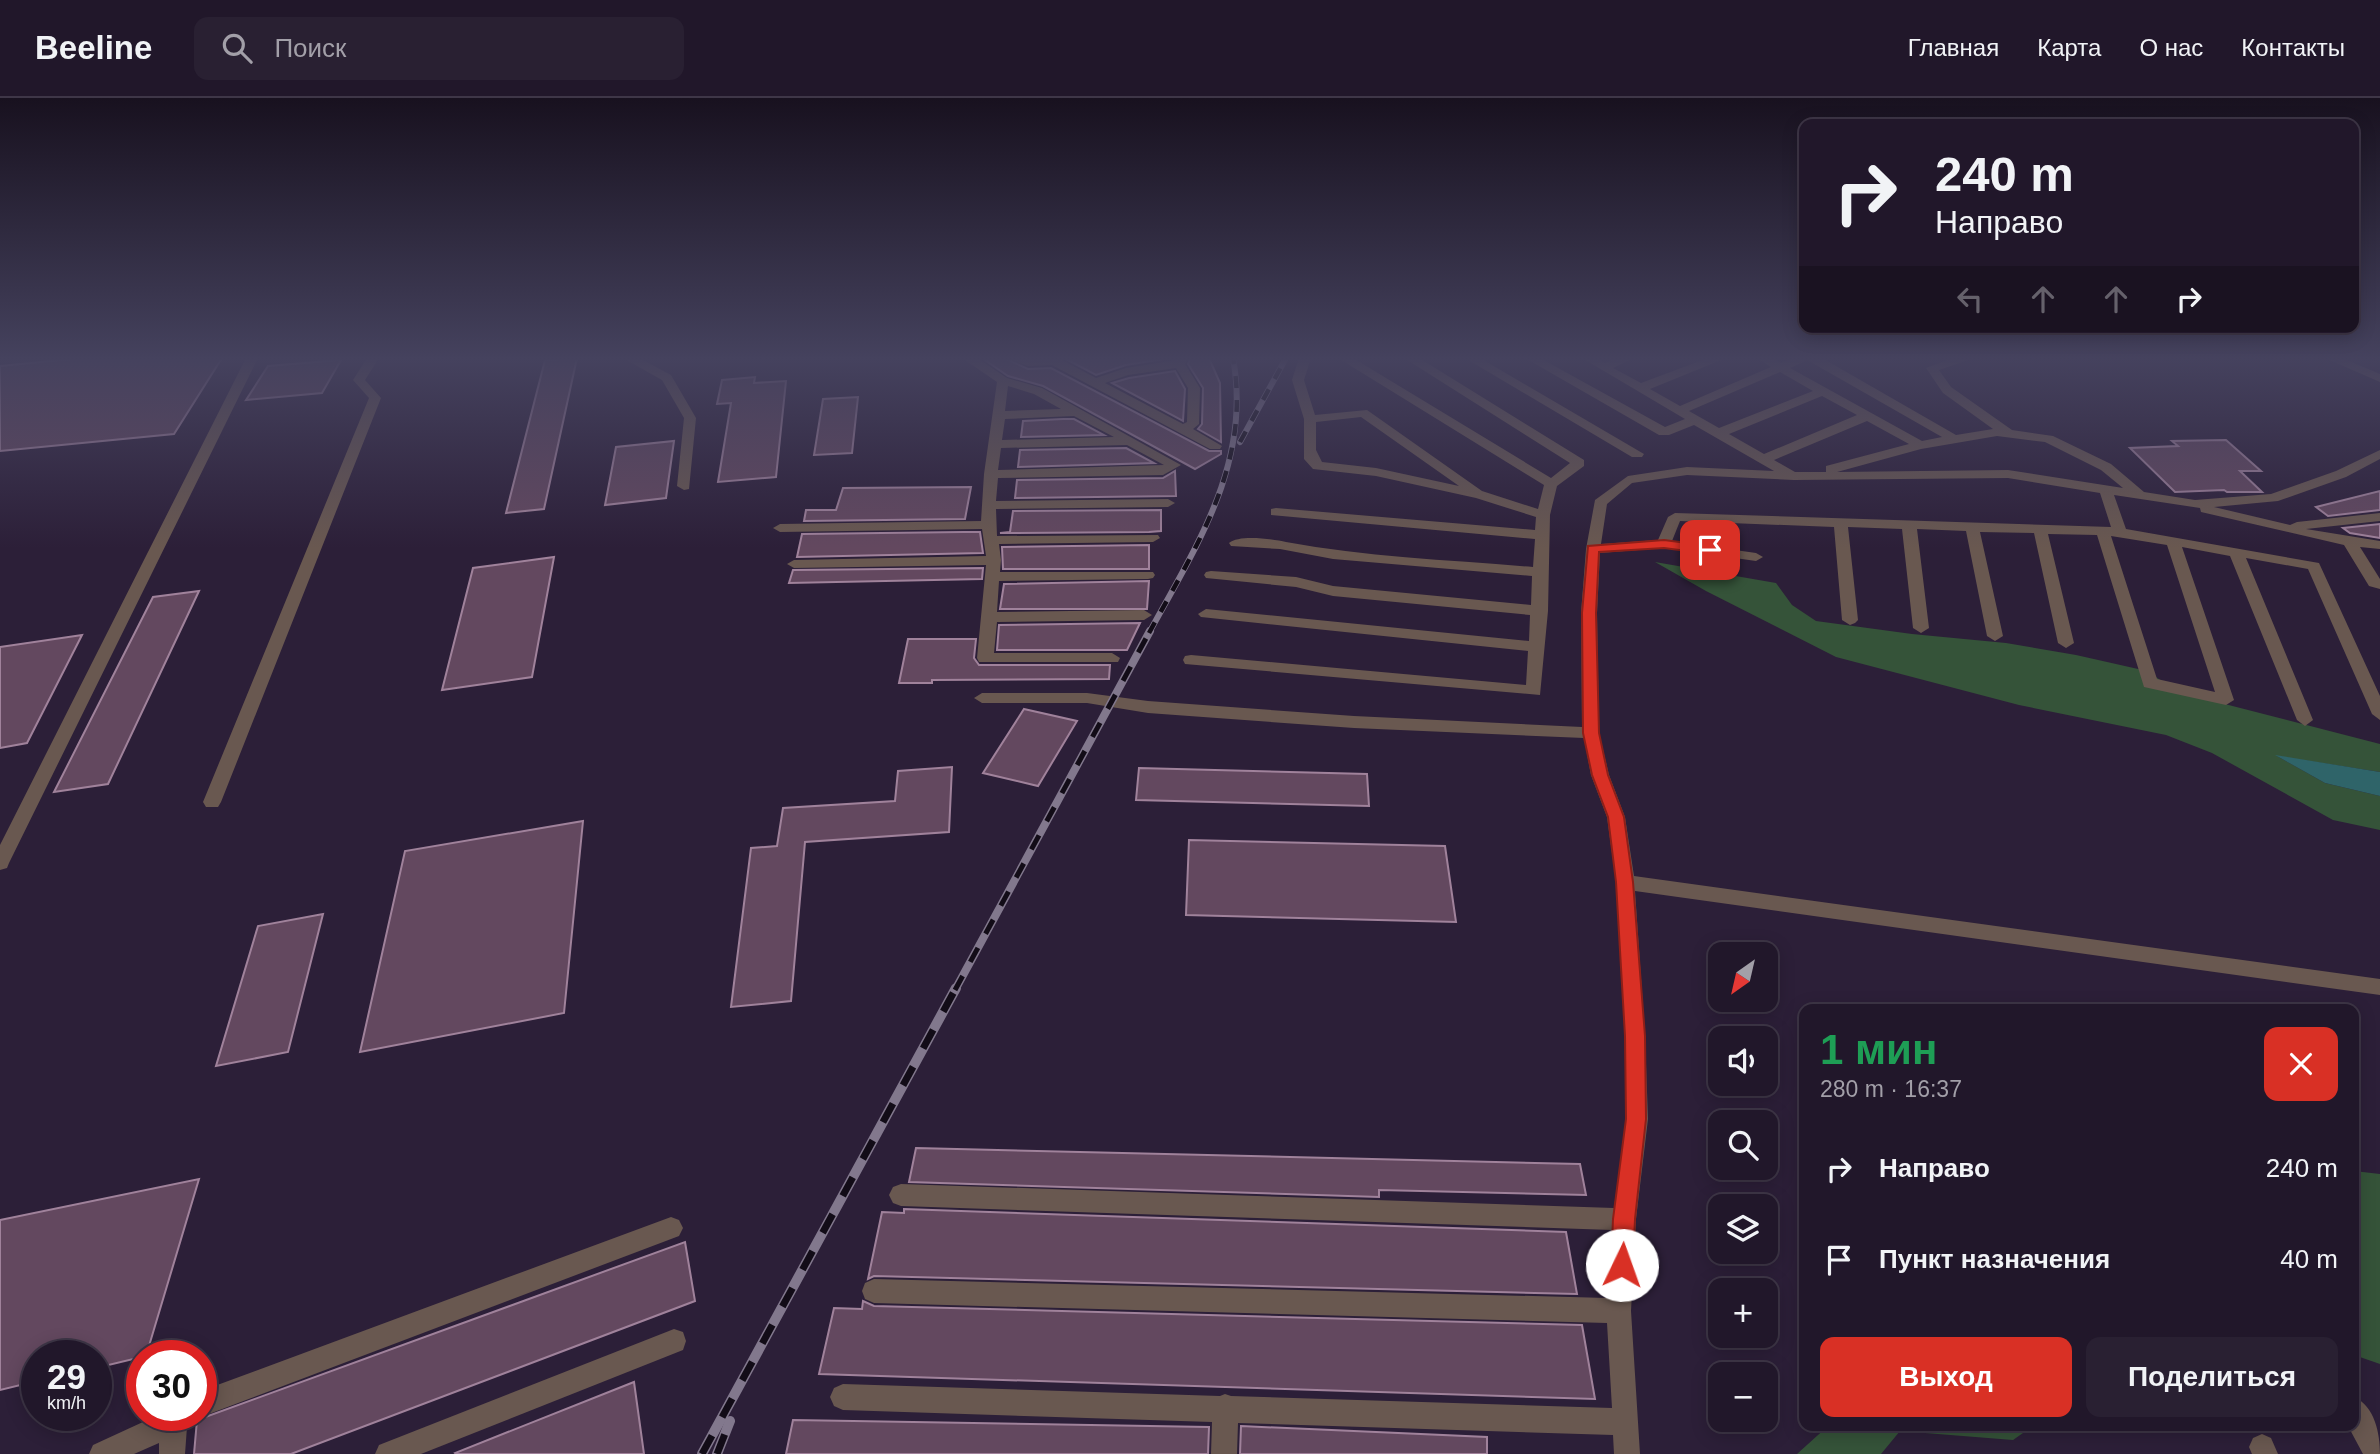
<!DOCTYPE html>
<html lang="ru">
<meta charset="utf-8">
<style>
body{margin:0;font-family:Arial,sans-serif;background:#292032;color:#f1f3f6;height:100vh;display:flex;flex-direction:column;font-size:26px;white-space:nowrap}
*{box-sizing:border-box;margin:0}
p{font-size:23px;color:#a29fa8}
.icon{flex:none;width:38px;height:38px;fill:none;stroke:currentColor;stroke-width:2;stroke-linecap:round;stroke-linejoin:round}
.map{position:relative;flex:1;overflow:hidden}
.sheet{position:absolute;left:1799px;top:906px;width:560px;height:427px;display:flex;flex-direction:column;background:#21172a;border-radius:14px;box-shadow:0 4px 18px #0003,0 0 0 2px #3e3647}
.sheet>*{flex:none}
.banner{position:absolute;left:1799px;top:21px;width:560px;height:214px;border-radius:14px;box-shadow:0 4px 18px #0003,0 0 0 2px #3e3647;background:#21172a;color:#f1f3f6;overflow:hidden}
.needle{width:46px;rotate:214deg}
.controls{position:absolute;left:1708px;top:844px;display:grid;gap:14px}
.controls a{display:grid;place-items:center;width:70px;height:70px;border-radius:14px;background:#21172a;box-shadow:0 4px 18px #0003,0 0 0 2px #3e3647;font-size:35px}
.speed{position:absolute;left:21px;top:1242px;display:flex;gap:14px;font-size:35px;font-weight:700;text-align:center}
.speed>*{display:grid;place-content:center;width:91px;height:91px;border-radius:50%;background:#21172a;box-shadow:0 4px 18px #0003,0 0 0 2px #3e3647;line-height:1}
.speed small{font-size:18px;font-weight:400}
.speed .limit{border:10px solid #d22;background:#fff;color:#111}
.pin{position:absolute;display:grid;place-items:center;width:60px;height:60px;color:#fff;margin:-30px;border-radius:14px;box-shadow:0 4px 10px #0006}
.me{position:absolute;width:77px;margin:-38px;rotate:3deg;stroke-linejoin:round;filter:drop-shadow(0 0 5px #0008)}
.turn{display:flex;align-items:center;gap:24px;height:147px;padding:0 21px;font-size:32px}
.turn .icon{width:91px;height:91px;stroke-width:2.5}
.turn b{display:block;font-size:49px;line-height:60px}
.lanes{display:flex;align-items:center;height:66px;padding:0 21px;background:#0003;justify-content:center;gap:35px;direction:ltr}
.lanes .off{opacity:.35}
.round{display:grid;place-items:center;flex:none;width:74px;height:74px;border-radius:14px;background:#292032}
.headline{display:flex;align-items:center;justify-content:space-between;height:119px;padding:0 21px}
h1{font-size:42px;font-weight:800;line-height:52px;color:#1e9e55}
.primary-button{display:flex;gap:14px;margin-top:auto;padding:14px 21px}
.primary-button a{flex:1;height:80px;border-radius:14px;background:#d93025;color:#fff;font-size:28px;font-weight:800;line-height:80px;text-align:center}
.primary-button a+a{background:#292032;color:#f1f3f6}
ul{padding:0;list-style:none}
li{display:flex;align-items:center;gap:21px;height:91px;padding:0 21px}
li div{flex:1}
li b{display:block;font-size:26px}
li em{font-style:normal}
header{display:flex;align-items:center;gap:42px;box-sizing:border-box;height:98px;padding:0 35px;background:#21172a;border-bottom:2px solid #3e3647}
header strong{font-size:33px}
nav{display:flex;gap:38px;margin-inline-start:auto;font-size:24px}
.search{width:490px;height:63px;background:#292032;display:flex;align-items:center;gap:18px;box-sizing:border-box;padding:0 24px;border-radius:14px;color:#a29fa8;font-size:26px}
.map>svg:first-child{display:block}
.green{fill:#355339}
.water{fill:#2f6469}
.building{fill:#63485f;stroke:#a0829b;stroke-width:2}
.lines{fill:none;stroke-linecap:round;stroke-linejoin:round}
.minor{fill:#695850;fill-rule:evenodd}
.rail-far2-casing{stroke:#82788d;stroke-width:6}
.rail-far1-casing{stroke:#82788d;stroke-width:8}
.rail-casing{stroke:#82788d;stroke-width:10}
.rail-far2{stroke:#120c17;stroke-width:4.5;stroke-dasharray:12;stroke-linecap:butt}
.rail-far1{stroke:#120c17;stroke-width:5;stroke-dasharray:16;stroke-linecap:butt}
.rail{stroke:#120c17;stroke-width:7;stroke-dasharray:21;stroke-linecap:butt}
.route{fill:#d93025;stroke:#8d1f18;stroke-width:2}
</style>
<header>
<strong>Beeline</strong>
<div class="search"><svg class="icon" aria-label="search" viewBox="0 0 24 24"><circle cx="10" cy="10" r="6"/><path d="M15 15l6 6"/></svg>Поиск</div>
<nav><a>Главная</a><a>Карта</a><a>О нас</a><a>Контакты</a></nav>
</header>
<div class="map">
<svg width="2380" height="1356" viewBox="0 0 2380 1356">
<rect width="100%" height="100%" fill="#2c1f38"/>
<!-- green -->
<g class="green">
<polygon points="1655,464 1776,485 1792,507 1816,523 1912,536 2006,545 2076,557 2147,573 2178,594 2380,646 2380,674 2277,658 2325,685 2380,698 2380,732 2333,722 2212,655 2166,637 2019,607 1836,559 1706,493"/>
<polygon points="2354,1073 2380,1076 2380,1266 2354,1257"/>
<polygon points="1828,1328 2033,1328 2013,1342 1900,1333 1881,1356 1797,1356"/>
</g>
<!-- water -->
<polygon class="water" points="2275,657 2380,674 2380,698 2325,685"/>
<!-- building -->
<g class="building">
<polygon points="82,260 222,260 174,336 0,353 0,268"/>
<polygon points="577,260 544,411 506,415 545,262"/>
<polygon points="982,260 1004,260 1028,271 1051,270 1209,353 1221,353 1221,356 1195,371 1043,288 1008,278"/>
<polygon points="1064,260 1170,260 1126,267 1096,277"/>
<polygon points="1191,260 1209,260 1220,285 1221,344 1198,331 1202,326 1203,290 1188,266"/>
<polygon points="341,262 322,295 246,302 268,268"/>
<polygon points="1175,273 1185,291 1183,323 1112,285 1129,280"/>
<polygon points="755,279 754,285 786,283 776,379 718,384 731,305 717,306 722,282"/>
<polygon points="858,299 852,355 814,357 823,301"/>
<polygon points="1063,321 1074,321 1104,337 1021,339 1023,323"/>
<polygon points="2226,342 2261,373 2240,373 2262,394 2227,394 2224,392 2175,394 2130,350 2178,348 2172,343"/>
<polygon points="674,343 666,400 605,407 616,349"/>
<polygon points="1126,350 1154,365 1018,369 1020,352"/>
<polygon points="1175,373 1176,398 1015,400 1017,382 1163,380"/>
<polygon points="971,389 965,421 804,423 806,412 836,412 843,390"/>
<polygon points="2380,393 2380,412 2328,418 2316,409"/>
<polygon points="1161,412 1161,433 1149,434 1000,435 1010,434 1013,413"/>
<polygon points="2380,426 2380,440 2350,435 2343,430"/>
<polygon points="963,434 980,434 983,455 797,459 802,436"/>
<polygon points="1149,447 1149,471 1003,471 1002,449"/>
<polygon points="554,459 532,579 442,592 473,470"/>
<polygon points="983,470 982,481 789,485 793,472"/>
<polygon points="1149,483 1147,511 1000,511 1004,486"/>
<polygon points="199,493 108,686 54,694 153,499"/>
<polygon points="1140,525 1127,552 997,552 999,527"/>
<polygon points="82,537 27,645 0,650 0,549"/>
<polygon points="908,541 976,541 974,560 979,567 1110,567 1109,581 932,582 932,585 899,585"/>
<polygon points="1024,611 1077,623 1038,688 983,675"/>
<polygon points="952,669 949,734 805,744 791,903 731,909 751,750 777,748 783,710 895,703 898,673"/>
<polygon points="1139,670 1367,676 1369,708 1136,702"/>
<polygon points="583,723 564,915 360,954 405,753"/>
<polygon points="1189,742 1445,748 1456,824 1186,817"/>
<polygon points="323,816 288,954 216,968 258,828"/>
<polygon points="916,1050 1580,1066 1586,1097 1379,1092 1379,1099 909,1084"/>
<polygon points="199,1081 146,1258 96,1270 96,1258 37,1258 37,1283 0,1292 0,1122"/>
<polygon points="904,1111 1566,1134 1577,1196 874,1178 868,1181 882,1114 904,1115"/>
<polygon points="685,1144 695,1203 291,1356 194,1356 197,1322"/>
<polygon points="863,1203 874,1208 1582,1227 1595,1301 819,1276 834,1210 862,1211"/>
<polygon points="634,1284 644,1356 456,1356 455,1355"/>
<polygon points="793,1322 1209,1329 1208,1356 786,1356"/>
<polygon points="1241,1328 1487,1339 1487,1356 1240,1356"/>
</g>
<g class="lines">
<!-- minor -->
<g class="minor">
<polygon points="246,260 258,260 9,765 7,770 0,772 0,747"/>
<polygon points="367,260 379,260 365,282 381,300 221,704 218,709 206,709 203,704 369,300 353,282"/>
<polygon points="623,260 639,260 671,277 696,320 689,391 684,392 677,388 684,320 662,282"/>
<path d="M 962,260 L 977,260 L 1007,280 L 1042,290 L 1181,367 L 1163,377 L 998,380 L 996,403 L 1168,401 L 1175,405 L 1168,409 L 996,411 L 997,438 L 1158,437 L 1160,440 L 1153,444 L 999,446 L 1001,462 L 1000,474 L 1153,474 L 1155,477 L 1153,480 L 1148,481 L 999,483 L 997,514 L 1144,512 L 1152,517 L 1144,522 L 997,524 L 994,555 L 1112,555 L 1120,560 L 1118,564 L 979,564 L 977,560 L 986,467 L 794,470 L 787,466 L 794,462 L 986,458 L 982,431 L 780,434 L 773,430 L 780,426 L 981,423 L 984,376 L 997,284 ZM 1008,288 L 1034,296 L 1061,311 L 1005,313 ZM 1074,318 L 1114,339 L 1002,342 L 1005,321 ZM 1127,347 L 1164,367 L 998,372 L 1001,350 Z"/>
<path d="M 1006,260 L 1058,260 L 1096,280 L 1126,270 L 1189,260 L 1185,266 L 1200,290 L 1199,326 L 1193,331 L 1222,348 L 1220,351 L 1210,351 L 1052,267 L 1028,268 ZM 1176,270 L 1188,290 L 1187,324 L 1183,326 L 1105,285 L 1128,277 Z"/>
<path d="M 1299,260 L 1311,260 L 1304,282 L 1315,317 L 1367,312 L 1482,393 L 1538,411 L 1544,387 L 1338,260 L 1353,260 L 1551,380 L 1570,365 L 1404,260 L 1419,260 L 1584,362 L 1584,368 L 1557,388 L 1550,417 L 1548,513 L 1540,597 L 1185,566 L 1183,562 L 1185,558 L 1191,557 L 1526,587 L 1528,553 L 1201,519 L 1198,516 L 1206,511 L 1529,543 L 1530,517 L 1333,498 L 1296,489 L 1206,480 L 1204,477 L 1206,474 L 1211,473 L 1296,479 L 1333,488 L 1531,507 L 1532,478 L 1333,461 L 1280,451 L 1231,448 L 1229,445 C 1239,436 1273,441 1286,444 C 1367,459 1451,462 1533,469 L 1535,441 L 1271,417 L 1271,411 L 1276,410 L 1535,432 L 1536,419 L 1476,400 L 1376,378 L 1313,371 L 1304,361 L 1304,321 L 1292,282 ZM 1361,319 L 1459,388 L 1376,370 L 1322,364 L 1316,352 L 1316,324 Z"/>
<polygon points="1465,260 1480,260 1644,356 1642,359 1632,359"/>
<path d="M 1525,260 L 1540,260 L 1665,329 L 1685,321 L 1582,260 L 1597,260 L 1605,265 L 1616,260 L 1634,260 L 1613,270 L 1641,285 L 1708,260 L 1726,260 L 1650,291 L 1680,308 L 1771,269 L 1757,260 L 1772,260 L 1781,265 L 1793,260 L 1822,260 L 1956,337 L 1993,331 L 1943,295 L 1926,270 L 1953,260 L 1974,260 L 1939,272 L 1951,289 L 2012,332 L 2053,338 L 2111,366 L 2144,394 L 2195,402 L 2271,396 L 2336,373 L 2380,352 L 2380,361 L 2346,379 L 2278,403 L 2214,409 L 2290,427 L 2297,424 L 2380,415 L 2380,423 L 2306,431 L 2380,443 L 2380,451 L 2360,449 L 2380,481 L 2380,491 L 2369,488 L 2344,447 L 2201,414 L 2200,410 L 2114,397 L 2126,431 L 2319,465 L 2380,598 L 2380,622 L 2372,616 L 2308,471 L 2246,460 L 2313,622 L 2305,628 L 2297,622 L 2230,458 L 2182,449 L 2234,602 L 2226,607 L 2144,589 L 2097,437 L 2048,436 L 2074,545 L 2066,550 L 2058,545 L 2034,435 L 1980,434 L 2003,538 L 1995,543 L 1987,538 L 1966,433 L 1917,431 L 1929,530 L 1921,535 L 1913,530 L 1902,431 L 1848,429 L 1858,522 L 1855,525 L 1850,527 L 1842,522 L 1834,429 L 1680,423 L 1672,443 L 1756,455 L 1763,459 L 1756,463 L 1664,450 L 1600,455 L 1597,515 L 1599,635 L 1609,677 L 1625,719 L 1634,778 L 2380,881 L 2380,897 L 1635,793 L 1645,938 L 1648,1021 L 1636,1121 L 1631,1213 L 1640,1356 L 1614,1356 L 1613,1337 L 1238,1325 L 1237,1356 L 1211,1356 L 1212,1324 L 843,1312 L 834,1308 L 830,1299 L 834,1290 L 843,1286 L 1220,1298 L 1225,1296 L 1231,1298 L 1612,1310 L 1607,1225 L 874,1205 L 865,1201 L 862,1193 L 865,1185 L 874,1181 L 1607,1200 L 1612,1132 L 901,1108 L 893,1105 L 889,1097 L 893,1089 L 901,1086 L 1614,1110 L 1626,1021 L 1625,938 L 1616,784 L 1607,719 L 1591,677 L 1584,640 L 1354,630 L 1148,615 L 1087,605 L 982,605 L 974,600 L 982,595 L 1087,595 L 1148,603 L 1354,618 L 1582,629 L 1581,515 L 1586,451 L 1595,402 L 1628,378 L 1687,369 L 1774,373 L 1694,327 L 1669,337 L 1659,337 ZM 1808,262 L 1809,263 L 1942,339 L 1922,343 L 1790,270 ZM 1780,274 L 1813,293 L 1719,330 L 1689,313 ZM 1822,298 L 1857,317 L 1764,356 L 1729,336 ZM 1867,323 L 1909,346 L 1826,368 L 1826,374 L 1795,374 L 1774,362 ZM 1997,338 L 2045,344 L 2101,372 L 2123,390 L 2008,372 L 1837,374 L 1921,351 ZM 1687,377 L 1794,382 L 2008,380 L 2100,395 L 2111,429 L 1675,415 L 1668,419 L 1658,442 L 1601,446 L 1607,406 L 1632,385 ZM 2111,438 L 2167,447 L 2215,594 L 2157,581 Z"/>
<polygon points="2325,260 2342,260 2380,276 2380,284"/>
<polygon points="671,1119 679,1122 683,1130 679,1138 201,1319 198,1318 201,1318 201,1293"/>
<polygon points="674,1231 683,1234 686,1243 683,1252 421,1356 375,1356 379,1347"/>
<path d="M 2354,1299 C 2375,1308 2380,1336 2380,1356 L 2363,1356 L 2348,1328 L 2354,1328 Z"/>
<polygon points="156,1318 193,1318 187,1329 185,1356 159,1356 159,1345 134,1356 89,1356 93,1347"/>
<polygon points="2262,1336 2271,1340 2278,1356 2252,1356 2249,1349 2253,1340"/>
</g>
<!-- rail-far2 casing -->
<g class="rail-far2-casing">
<g id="rail-far2">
<polyline points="1240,344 1286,260"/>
<path d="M 1149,535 C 1197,447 1252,364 1233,260"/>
</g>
</g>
<!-- rail-far1 casing -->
<g class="rail-far1-casing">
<polyline id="rail-far1" points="955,892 1150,533"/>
</g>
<!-- rail casing -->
<g class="rail-casing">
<g id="rail">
<polyline points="702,1356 956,890"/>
<polyline points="717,1356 730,1323"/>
</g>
</g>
<!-- rail-far2 -->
<use href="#rail-far2" class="rail-far2"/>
<!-- rail-far1 -->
<use href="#rail-far1" class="rail-far1"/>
<!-- rail -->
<use href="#rail" class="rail"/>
</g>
<!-- sky -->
<linearGradient id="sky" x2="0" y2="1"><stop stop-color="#18111f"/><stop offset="0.58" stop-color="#45425e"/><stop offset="1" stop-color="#45425e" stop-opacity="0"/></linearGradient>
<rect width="2380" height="450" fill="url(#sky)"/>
<!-- route -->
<polygon class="route" points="1664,442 1710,448 1716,452 1710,456 1664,450 1599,454 1596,515 1599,635 1608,677 1624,719 1633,784 1645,938 1646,1021 1635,1121 1633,1167 1629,1174 1622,1177 1614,1174 1611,1167 1613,1121 1626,1021 1625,938 1616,784 1608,719 1592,677 1583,635 1582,515 1588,448"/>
</svg>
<div class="controls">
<a><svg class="needle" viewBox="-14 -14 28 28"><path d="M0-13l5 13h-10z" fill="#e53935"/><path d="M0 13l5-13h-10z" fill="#a29fa8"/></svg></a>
<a><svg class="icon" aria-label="sound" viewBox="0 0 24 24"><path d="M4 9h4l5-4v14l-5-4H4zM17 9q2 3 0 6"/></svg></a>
<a><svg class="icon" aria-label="search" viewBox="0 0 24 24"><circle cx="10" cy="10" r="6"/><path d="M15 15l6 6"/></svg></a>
<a><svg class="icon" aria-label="layers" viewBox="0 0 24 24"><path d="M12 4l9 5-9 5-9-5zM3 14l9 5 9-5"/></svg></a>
<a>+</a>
<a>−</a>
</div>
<div class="speed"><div>29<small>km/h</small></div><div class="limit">30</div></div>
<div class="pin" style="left:1710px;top:452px;background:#d93025"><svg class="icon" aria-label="arrive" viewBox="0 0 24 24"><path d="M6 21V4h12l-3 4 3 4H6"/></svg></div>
<svg class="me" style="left:1622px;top:1167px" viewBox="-20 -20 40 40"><circle r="19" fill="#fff"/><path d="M0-13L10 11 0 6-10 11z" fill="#d93025"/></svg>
<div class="banner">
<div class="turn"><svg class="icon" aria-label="right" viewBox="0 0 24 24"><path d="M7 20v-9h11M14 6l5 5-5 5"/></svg><div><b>240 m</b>Направо</div></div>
<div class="lanes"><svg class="icon off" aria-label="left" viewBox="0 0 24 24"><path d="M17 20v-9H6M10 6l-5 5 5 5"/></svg><svg class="icon off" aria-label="ahead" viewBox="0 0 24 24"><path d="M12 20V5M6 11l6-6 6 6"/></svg><svg class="icon off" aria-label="ahead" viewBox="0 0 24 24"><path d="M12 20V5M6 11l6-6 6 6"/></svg><svg class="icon" aria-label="right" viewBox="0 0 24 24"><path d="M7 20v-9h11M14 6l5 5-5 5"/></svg></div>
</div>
<section class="sheet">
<div class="headline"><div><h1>1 мин</h1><p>280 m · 16:37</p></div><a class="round" style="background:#d93025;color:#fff"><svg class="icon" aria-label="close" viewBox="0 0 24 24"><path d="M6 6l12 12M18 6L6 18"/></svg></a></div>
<ul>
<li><svg class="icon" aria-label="right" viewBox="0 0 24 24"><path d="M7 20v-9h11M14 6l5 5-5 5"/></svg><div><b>Направо</b></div><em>240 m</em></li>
<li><svg class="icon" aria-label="arrive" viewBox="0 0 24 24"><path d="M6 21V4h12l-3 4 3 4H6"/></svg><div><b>Пункт назначения</b></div><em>40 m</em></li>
</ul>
<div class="primary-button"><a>Выход</a><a>Поделиться</a></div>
</section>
</div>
